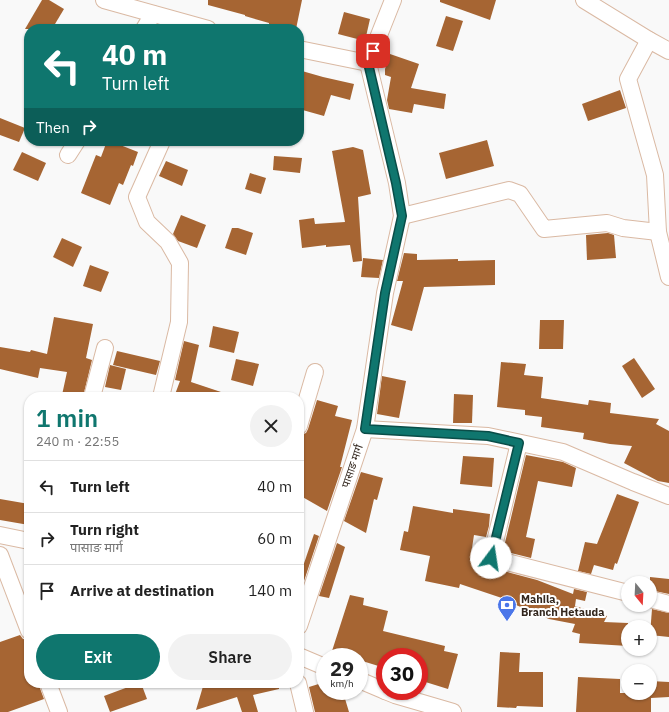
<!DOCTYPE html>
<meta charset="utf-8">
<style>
body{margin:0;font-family:"IBM Plex Sans","Noto Sans Devanagari",sans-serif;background:#f2f2f2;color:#222;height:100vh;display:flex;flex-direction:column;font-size:15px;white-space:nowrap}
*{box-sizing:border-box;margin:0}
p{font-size:13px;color:#767676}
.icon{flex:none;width:22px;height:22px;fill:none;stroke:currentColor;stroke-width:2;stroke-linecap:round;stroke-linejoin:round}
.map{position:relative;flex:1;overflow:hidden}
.sheet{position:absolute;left:24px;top:392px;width:280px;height:296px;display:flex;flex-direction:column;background:#fff;border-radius:16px;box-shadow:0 1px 3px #0004}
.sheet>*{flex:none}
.top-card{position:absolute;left:24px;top:24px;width:280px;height:122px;border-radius:16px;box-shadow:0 1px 3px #0004;background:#0f766e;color:#fff;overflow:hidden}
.needle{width:26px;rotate:162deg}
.controls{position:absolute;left:621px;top:576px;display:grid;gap:8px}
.controls a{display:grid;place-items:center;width:36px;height:36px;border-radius:50%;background:#fff;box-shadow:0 1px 3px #0004;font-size:20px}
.speed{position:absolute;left:316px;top:648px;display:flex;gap:8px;font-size:20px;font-weight:700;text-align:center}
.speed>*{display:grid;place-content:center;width:52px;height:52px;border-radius:50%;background:#fff;box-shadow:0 1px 3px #0004;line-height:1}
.speed small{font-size:10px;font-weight:400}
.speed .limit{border:6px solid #d22;background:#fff;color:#111}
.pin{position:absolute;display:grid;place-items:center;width:34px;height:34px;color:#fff;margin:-17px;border-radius:8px;box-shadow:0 2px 6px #0006}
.me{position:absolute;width:44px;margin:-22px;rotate:14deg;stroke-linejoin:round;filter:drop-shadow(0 0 3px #0008)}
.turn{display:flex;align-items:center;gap:14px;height:84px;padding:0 12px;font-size:18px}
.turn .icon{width:52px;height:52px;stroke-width:2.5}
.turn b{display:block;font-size:28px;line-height:34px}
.then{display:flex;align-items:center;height:38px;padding:0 12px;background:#0003;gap:8px;font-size:15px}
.round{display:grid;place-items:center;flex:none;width:42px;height:42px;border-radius:21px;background:#f2f2f2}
.overview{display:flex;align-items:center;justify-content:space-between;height:68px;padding:0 12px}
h1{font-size:24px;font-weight:600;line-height:30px;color:#0f766e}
.primary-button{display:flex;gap:8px;margin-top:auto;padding:8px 12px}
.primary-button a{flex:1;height:46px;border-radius:24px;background:#0f766e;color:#fff;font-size:16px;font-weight:600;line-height:46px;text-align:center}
.primary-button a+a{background:#f2f2f2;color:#222}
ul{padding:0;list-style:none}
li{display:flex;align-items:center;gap:12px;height:52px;padding:0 12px;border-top:1px solid #e0e0e0}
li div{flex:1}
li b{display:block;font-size:15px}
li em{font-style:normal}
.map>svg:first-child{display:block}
.building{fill:#a66533}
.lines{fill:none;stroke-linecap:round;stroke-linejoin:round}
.street-casing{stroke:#dab9a3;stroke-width:18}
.street{stroke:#fff;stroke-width:16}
.route-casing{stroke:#0a4d48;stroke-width:10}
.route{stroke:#0f766e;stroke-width:7}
.labels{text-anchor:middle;stroke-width:4;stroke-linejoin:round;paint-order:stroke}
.street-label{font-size:11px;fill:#33271e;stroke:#fff}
.poi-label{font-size:11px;font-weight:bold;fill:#33271e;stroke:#fff;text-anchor:start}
</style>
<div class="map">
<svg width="669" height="712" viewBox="0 0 669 712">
<rect width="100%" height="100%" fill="#f9f9f9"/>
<!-- building -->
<g class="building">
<polygon points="42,0 49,0 64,9 52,29 25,29"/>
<polygon points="208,0 302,0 296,29 269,25 269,23 245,16 245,15 208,5"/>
<polygon points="440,0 496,0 490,20 440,2"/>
<polygon points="344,12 370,19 365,41 338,34"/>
<polygon points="446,16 463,21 453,51 436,46"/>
<polygon points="390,54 419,64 411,88 446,94 444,109 414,104 412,113 389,109 387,100 391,77 385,75 385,69"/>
<polygon points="302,71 323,77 354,84 350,100 331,95 324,116 299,109 299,82"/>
<polygon points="620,90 626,108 588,121 582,104"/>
<polygon points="0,118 25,128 19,142 0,135"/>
<polygon points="487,140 494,166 446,179 439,153"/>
<polygon points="107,141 110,141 138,152 133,166 131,165 123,185 119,183 110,205 81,193 96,155 101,157"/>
<polygon points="353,147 363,150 371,194 358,197 362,261 353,262 350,245 326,247 326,245 302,248 299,220 314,218 315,224 345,222 332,151"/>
<polygon points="22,152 46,163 38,181 13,170"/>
<polygon points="274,156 302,158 300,173 273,170"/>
<polygon points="166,161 188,170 182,186 159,176"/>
<polygon points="250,173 266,178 261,194 245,189"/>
<polygon points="181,215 206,225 197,248 178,241 173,234"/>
<polygon points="232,228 238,228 253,233 246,255 225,248"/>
<polygon points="608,233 614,235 616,258 587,260 586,235"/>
<polygon points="62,238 82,247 73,267 53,257"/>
<polygon points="404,253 417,254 417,260 458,259 458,261 495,260 495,285 424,287 412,331 391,325 403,281 397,281"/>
<polygon points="363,258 383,260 379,278 361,277"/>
<polygon points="90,265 109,272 101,292 83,286"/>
<polygon points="54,317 93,324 86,358 92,360 83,397 71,397 62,395 67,372 40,368 38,378 0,369 0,347 30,352 31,350 47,354"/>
<polygon points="540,320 564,320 563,349 539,349"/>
<polygon points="213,326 239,332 234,353 209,347"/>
<polygon points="184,341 199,345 191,382 227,394 227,397 174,397 180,381 175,380"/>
<polygon points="117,351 160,361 156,375 113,365"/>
<polygon points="634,358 655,389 642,398 622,366"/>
<polygon points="236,359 259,364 253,386 231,380"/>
<polygon points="501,362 526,364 524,375 543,377 541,398 588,405 589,400 611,403 610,413 659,419 656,424 669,431 669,483 658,481 624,463 632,446 610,444 583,439 584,433 541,427 542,417 525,415 525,410 497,407"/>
<polygon points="110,365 126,369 121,390 105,387"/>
<polygon points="382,376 406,381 399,418 377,414"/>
<polygon points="454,394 473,395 472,423 453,423"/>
<polygon points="317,400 338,406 335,416 352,420 340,467 342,467 327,511 299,495 299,443 301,435 306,433 308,429"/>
<polygon points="526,455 563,462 576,468 572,487 538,481 526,537 535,539 531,558 503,551"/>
<polygon points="463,456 494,458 492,487 460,484"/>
<polygon points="361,472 383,478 377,500 374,499 366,533 344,521"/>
<polygon points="617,494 639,502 617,564 615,563 613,570 594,565 591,574 578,571 585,542 597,544"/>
<polygon points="0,499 29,504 29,525 0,520"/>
<polygon points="413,506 453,513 453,509 490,514 489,526 486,537 474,535 470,561 489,567 537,580 573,594 574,589 587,592 585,601 576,599 575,606 607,616 604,622 628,623 628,646 579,643 580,634 572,632 575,624 549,619 516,605 517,603 460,584 459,588 425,581 430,556 400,550 404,531 408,532"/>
<polygon points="314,534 319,536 300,593 299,593 299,578"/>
<polygon points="337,543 345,547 329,598 319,596"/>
<polygon points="650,577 669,579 669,594 650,590"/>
<polygon points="350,595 364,598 363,605 388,611 383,631 445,646 444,651 458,654 448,689 419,680 419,657 385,657 385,668 359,660 359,657 351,657 332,651"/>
<polygon points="652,609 669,613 669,637 650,635"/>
<polygon points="20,635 23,639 29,640 29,683 38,683 44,699 8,712 0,712 0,642"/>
<polygon points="500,652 520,653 519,672 543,672 543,707 517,706 516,708 497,707"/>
<polygon points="578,677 620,679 620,693 650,693 650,681 669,682 669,697 651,698 651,712 576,712"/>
<polygon points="325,682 325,691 329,691 330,696 343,692 349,712 315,712 309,687"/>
<polygon points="139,683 141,683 147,699 110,712 104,696"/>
<polygon points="204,683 279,683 279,689 253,695 258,712 242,712 237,697 196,710"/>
</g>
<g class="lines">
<!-- street casing -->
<g class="street-casing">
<g id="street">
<polyline points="104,0 208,29"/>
<polyline points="584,0 649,40 669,51"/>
<polyline points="144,29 153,14"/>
<polyline points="649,40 628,79 655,175 658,232 669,277"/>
<polyline points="299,49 368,63"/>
<polyline points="68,155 77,141"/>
<polyline points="402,216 509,190 520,194 544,229 607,223 623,228 658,232"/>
<polyline points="92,397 105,348"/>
<polyline points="161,397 179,322 180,263 168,242 147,222 137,197 162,141"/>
<polyline points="299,426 315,372"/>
<polyline points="365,429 488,436 563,452 633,482 669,496"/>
<polyline points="519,443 491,558 628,593"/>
<polyline points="0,535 29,541"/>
<polyline points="0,555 29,631"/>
<polyline points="650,599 669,604"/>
<polyline points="299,626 365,429 385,293 402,216 397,183 368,63 393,0"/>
<polyline points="299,656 325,667"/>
<polyline points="359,680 385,691"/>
<polyline points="48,683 59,712"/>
<polyline points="298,683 305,712"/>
<polyline points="385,691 395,695 453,712"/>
</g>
</g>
<!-- street -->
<use href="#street" class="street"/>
</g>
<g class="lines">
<!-- route casing -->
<g class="route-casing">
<polyline id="route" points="373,51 368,63 396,183 402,216 385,293 365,429 488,436 519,443 491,558"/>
</g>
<!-- route -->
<use href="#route" class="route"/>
</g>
<!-- icons -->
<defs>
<g id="bank-pin" transform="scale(1)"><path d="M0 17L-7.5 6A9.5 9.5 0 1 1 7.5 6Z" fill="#4b76e9" stroke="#fff"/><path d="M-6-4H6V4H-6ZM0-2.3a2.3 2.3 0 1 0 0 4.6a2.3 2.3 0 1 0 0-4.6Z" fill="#fff"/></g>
</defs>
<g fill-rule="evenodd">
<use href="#bank-pin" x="507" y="605"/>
</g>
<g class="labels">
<!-- street labels -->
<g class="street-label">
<text transform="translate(352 466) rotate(-71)" y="4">पासाङ मार्ग</text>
</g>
<!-- poi labels -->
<g class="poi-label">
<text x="521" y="603">Mahila,<tspan x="521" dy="13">Branch Hetauda</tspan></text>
</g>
</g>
</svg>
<div class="controls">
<a><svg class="needle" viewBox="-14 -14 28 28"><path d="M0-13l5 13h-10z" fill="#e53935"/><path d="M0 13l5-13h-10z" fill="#767676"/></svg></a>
<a>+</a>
<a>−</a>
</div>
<div class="speed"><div>29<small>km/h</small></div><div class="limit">30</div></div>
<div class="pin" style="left:373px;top:51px;background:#d93025"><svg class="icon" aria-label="arrive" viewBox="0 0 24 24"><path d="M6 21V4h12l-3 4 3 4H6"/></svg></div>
<svg class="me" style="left:491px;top:558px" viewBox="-20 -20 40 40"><circle r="19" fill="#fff"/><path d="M0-13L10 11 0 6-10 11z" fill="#0f766e"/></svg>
<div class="top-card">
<div class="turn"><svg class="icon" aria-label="left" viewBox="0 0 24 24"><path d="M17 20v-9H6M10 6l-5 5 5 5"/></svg><div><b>40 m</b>Turn left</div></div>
<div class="then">Then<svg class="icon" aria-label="right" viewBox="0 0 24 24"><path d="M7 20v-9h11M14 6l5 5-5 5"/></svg></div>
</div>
<section class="sheet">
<div class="overview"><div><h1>1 min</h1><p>240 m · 22:55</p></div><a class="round"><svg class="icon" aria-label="close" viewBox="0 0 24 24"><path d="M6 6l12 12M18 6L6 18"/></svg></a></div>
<ul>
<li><svg class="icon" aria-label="left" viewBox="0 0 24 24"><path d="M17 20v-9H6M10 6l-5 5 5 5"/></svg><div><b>Turn left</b></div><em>40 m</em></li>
<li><svg class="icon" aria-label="right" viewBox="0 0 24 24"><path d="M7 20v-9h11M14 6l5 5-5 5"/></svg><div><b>Turn right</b><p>पासाङ मार्ग</p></div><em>60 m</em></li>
<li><svg class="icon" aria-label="arrive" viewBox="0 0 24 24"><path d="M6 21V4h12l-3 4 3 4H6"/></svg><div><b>Arrive at destination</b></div><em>140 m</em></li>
</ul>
<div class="primary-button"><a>Exit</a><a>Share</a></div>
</section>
</div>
